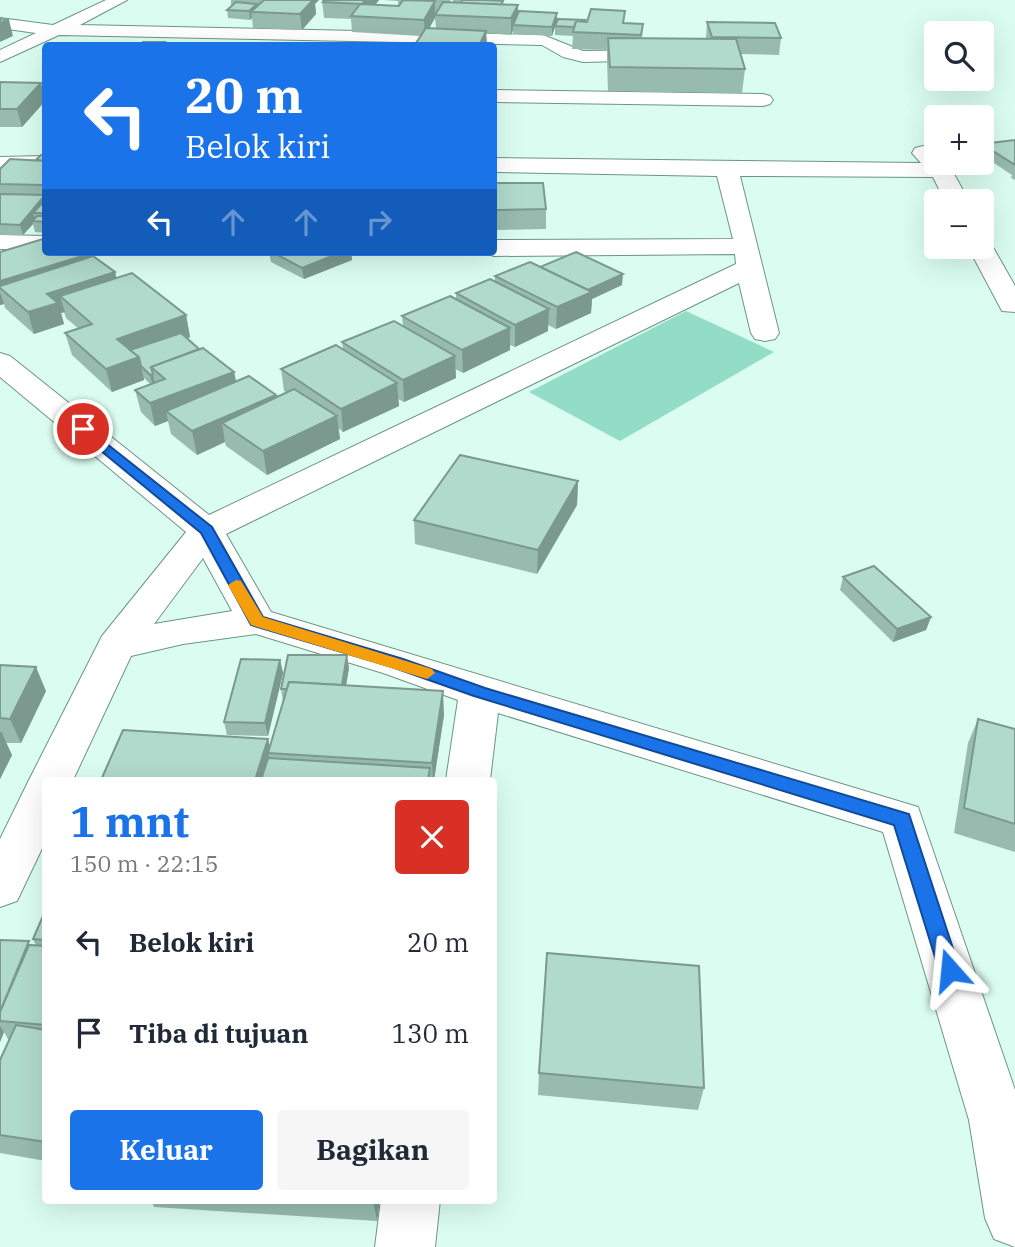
<!DOCTYPE html>
<html lang="id">
<meta charset="utf-8">
<style>
body{margin:0;font-family:"IBM Plex Serif",serif;background:#f6f6f7;color:#1f2937;height:100vh;display:flex;flex-direction:column;font-size:26px;white-space:nowrap}
*{box-sizing:border-box;margin:0}
p{font-size:23px;color:#747a83}
.icon{flex:none;width:38px;height:38px;fill:none;stroke:currentColor;stroke-width:2;stroke-linecap:round;stroke-linejoin:round}
.map{position:relative;flex:1;overflow:hidden}
.side{position:absolute;left:42px;top:777px;width:455px;height:427px;display:flex;flex-direction:column;background:#fff;border-radius:7px;box-shadow:0 7px 28px #0002}
.side>*{flex:none}
.top-card{position:absolute;left:42px;top:42px;width:455px;height:214px;border-radius:7px;box-shadow:0 7px 28px #0002;background:#1a73e8;color:#fff;overflow:hidden}
.fabs{position:absolute;left:924px;top:21px;display:grid;gap:14px}
.fabs a{display:grid;place-items:center;width:70px;height:70px;border-radius:7px;background:#fff;box-shadow:0 7px 28px #0002;font-size:35px}
.pin{position:absolute;display:grid;place-items:center;width:60px;height:60px;color:#fff;margin:-30px;border:4px solid #fff;border-radius:50%;box-shadow:0 2px 7px #0007}
.me{position:absolute;width:77px;margin:-38px;rotate:342deg;stroke-linejoin:round;filter:drop-shadow(0 0 5px #0008)}
.turn{display:flex;align-items:center;gap:24px;height:147px;padding:0 28px;font-size:32px}
.turn .icon{width:91px;height:91px;stroke-width:2.5}
.turn b{display:block;font-size:49px;line-height:60px}
.lanes{display:flex;align-items:center;height:66px;padding:0 28px;background:#0003;justify-content:center;gap:35px;direction:ltr}
.lanes .off{opacity:.35}
.round{display:grid;place-items:center;flex:none;width:74px;height:74px;border-radius:7px;background:#f6f6f7}
.head{display:flex;align-items:center;justify-content:space-between;height:119px;padding:0 28px}
h1{font-size:42px;font-weight:700;line-height:52px;color:#1a73e8}
.cta{display:flex;gap:14px;margin-top:auto;padding:14px 28px}
.cta a{flex:1;height:80px;border-radius:7px;background:#1a73e8;color:#fff;font-size:28px;font-weight:700;line-height:80px;text-align:center}
.cta a+a{background:#f6f6f7;color:#1f2937}
ul{padding:0;list-style:none}
li{display:flex;align-items:center;gap:21px;height:91px;padding:0 28px}
li div{flex:1}
li b{display:block;font-size:26px}
li em{font-style:normal}
.map>svg:first-child{display:block}
.green{fill:#93ddc7}
.lines{fill:none;stroke-linecap:round;stroke-linejoin:round}
.street-casing{stroke:#6c9487;stroke-width:2}
.street{fill:#fff;fill-rule:evenodd}
.wall{fill:#97bbaf;fill-rule:evenodd}
.shaded-wall{fill:#7b998f}
.building{fill:#b0dacc;stroke:#7b998f;stroke-width:2}
.route{fill:#1a73e8;stroke:#114b97;stroke-width:2}
.slow{fill:#f59e0b}
</style>
<div class="map">
<svg width="1015" height="1247" viewBox="0 0 1015 1247">
<rect width="100%" height="100%" fill="#dbfdf1"/>
<!-- green -->
<polygon class="green" points="686,311 774,352 620,441 529,392"/>
<g class="lines">
<!-- street casing -->
<g class="street-casing">
<g id="street">
<polygon points="106,0 127,0 80,25 543,35 583,51 658,50 667,55 658,60 583,62 563,57 542,45 59,35 0,62 0,50 36,33 0,28 0,18 53,25"/>
<rect x="0" y="89" width="46" height="12"/>
<polygon points="494,90 763,94 770,96 773,100 770,104 763,106 494,102"/>
<path d="M 923,146 L 936,154 L 936,163 L 949,165 L 969,201 L 945,201 L 933,177 L 740,176 L 779,333 L 775,339 L 765,341 L 755,339 L 751,333 L 739,283 L 226,534 L 271,612 L 918,807 L 1015,1090 L 1015,1247 L 994,1239 L 985,1218 L 969,1120 L 883,832 L 498,713 L 490,780 L 446,780 L 458,700 L 383,673 L 256,634 L 183,644 L 131,656 L 73,780 L 46,780 L 46,840 L 17,901 L 0,907 L 0,839 L 29,780 L 102,636 L 186,532 L 0,377 L 0,353 L 10,356 L 209,515 L 736,264 L 735,254 L 494,256 L 485,253 L 494,252 L 494,240 L 733,239 L 717,176 L 494,172 L 494,158 L 921,163 L 912,153 L 915,148 ZM 203,558 L 232,611 L 154,624 Z"/>
<polygon points="46,156 46,170 0,171 0,157"/>
<polygon points="0,235 46,236 46,250 0,249"/>
<polygon points="982,240 990,242 1015,286 1015,312 1002,311 968,247 982,247"/>
<polygon points="381,1200 440,1200 435,1247 375,1247"/>
</g>
</g>
<!-- street -->
<use href="#street" class="street"/>
</g>
<!-- wall -->
<g class="wall">
<polygon points="231,0 319,0 315,4 316,14 302,30 253,28 252,18 250,20 228,18 227,10 231,6"/>
<path d="M 322,0 L 379,0 L 375,5 L 398,6 L 398,1 L 383,0 L 451,0 L 449,2 L 453,2 L 453,0 L 489,0 L 503,5 L 518,5 L 518,15 L 557,13 L 557,20 L 643,24 L 642,38 L 706,39 L 707,22 L 781,38 L 779,55 L 740,54 L 745,69 L 742,93 L 608,91 L 607,60 L 607,50 L 572,49 L 573,36 L 555,35 L 555,27 L 552,36 L 513,34 L 513,30 L 511,35 L 486,33 L 487,46 L 414,46 L 421,36 L 352,32 L 351,19 L 324,18 ZM 435,18 L 436,28 L 429,28 Z"/>
<polygon points="0,82 41,83 46,100 22,127 0,127"/>
<polygon points="1015,140 1015,180 1011,178 1012,175 982,155 982,144"/>
<polygon points="46,155 46,233 35,232 33,224 23,235 0,235 0,169 36,160"/>
<polygon points="494,183 546,209 546,229 494,230"/>
<polygon points="0,252 89,254 90,257 115,272 116,278 186,315 190,337 187,339 199,349 234,372 236,381 276,397 286,392 284,391 281,369 343,349 342,342 403,326 402,316 456,299 456,293 495,282 495,276 540,267 622,285 592,299 591,313 556,329 548,325 548,331 515,347 510,345 510,350 463,373 455,369 456,378 404,402 398,399 399,406 343,432 338,428 340,439 267,475 226,446 225,442 197,455 171,434 168,421 155,426 141,412 135,390 150,384 144,378 144,380 112,392 72,355 65,333 79,329 66,318 64,312 61,313 64,324 34,334 5,308 4,304 0,305"/>
<polygon points="269,252 351,252 352,260 304,279 271,262"/>
<polygon points="578,481 577,505 537,574 415,544 414,520"/>
<polygon points="843,577 931,617 926,630 893,642 840,590"/>
<polygon points="280,660 283,673 268,736 227,735 224,722"/>
<polygon points="0,665 46,691 21,743 6,743 12,755 0,779"/>
<polygon points="349,668 346,685 444,715 434,780 101,780 268,739 270,747 283,701 281,689"/>
<polygon points="978,719 1015,729 1015,852 954,833 968,743"/>
<polygon points="46,909 46,1161 0,1153 0,1060 9,1041 4,1032 0,1042 0,940 36,945 33,939"/>
<polygon points="539,1073 704,1088 698,1110 538,1095"/>
<polygon points="151,1200 380,1200 377,1221 154,1207"/>
</g>
<!-- shaded-wall -->
<g class="shaded-wall">
<polygon points="307,0 319,0 315,4 316,14 302,30 300,14"/>
<polygon points="365,0 379,0 366,17 362,4"/>
<polygon points="435,1 435,18 425,36 424,20"/>
<polygon points="257,4 259,12 251,12 252,18 250,20 249,11"/>
<polygon points="518,5 518,21 513,25 513,30 511,35 511,18"/>
<polygon points="557,13 557,21 552,36 552,27"/>
<polygon points="9,20 13,36 0,42 0,23"/>
<polygon points="486,31 487,46 479,46"/>
<polygon points="41,83 46,100 22,127 17,109"/>
<polygon points="46,181 46,209 33,213 35,221 32,221 33,224 23,235 20,225 45,196 42,185"/>
<polygon points="342,252 351,252 352,260 304,279 302,268"/>
<polygon points="89,254 95,275 0,288 0,281"/>
<polygon points="115,272 120,293 60,296 65,312 61,313 64,324 34,334 28,312 47,294"/>
<polygon points="623,274 622,285 592,299 591,313 556,329 557,307 584,291"/>
<polygon points="0,292 4,304 0,305"/>
<polygon points="549,309 548,331 515,347 515,325"/>
<polygon points="186,315 190,337 132,358 117,339"/>
<polygon points="510,328 510,350 463,373 462,350"/>
<polygon points="455,356 456,378 404,402 403,380"/>
<polygon points="139,357 144,380 112,392 106,369"/>
<polygon points="234,372 239,395 166,411 168,421 155,426 150,403"/>
<polygon points="153,374 155,386 153,387 150,375"/>
<polygon points="397,383 399,406 343,432 341,409"/>
<polygon points="276,395 280,418 222,423 225,442 197,455 192,431"/>
<polygon points="337,416 340,439 267,475 263,451"/>
<polygon points="578,481 577,505 537,574 538,550"/>
<polygon points="931,617 926,630 893,642 897,629"/>
<polygon points="347,655 349,668 343,703 342,690"/>
<polygon points="280,660 283,673 268,736 265,723"/>
<polygon points="36,667 46,691 21,743 10,719"/>
<polygon points="443,691 444,715 434,780 433,780 432,763"/>
<polygon points="1,731 12,755 0,779 0,733"/>
<polygon points="268,739 271,753 268,753 272,769 268,780 255,780"/>
<polygon points="0,1026 4,1032 0,1042"/>
<polygon points="373,1200 380,1200 377,1221"/>
</g>
<!-- building -->
<g class="building">
<polygon points="264,0 313,0 300,14 251,12"/>
<polygon points="325,0 365,0 362,4 323,2"/>
<polygon points="403,0 435,1 424,20 351,16 360,4 399,6"/>
<polygon points="462,0 484,0 503,1 501,5 461,3"/>
<polygon points="236,2 257,4 249,11 227,10"/>
<polygon points="443,2 518,5 511,18 435,15"/>
<polygon points="591,9 625,11 623,23 643,24 641,35 573,32 576,21 587,22"/>
<polygon points="519,11 557,13 552,27 513,25"/>
<polygon points="0,19 9,20 0,23"/>
<polygon points="558,19 585,20 584,21 576,21 574,27 555,26"/>
<polygon points="707,22 775,23 781,38 712,37"/>
<polygon points="426,28 486,31 479,46 414,46"/>
<polygon points="608,38 736,39 745,69 610,67"/>
<polygon points="143,42 165,42 163,46 133,46 140,45"/>
<polygon points="0,82 41,83 17,109 0,109"/>
<polygon points="1015,140 1015,165 982,144"/>
<polygon points="41,155 46,155 46,161 36,160"/>
<polygon points="10,159 46,161 46,181 42,185 0,184 0,169"/>
<polygon points="494,183 543,183 546,209 494,210"/>
<polygon points="0,194 45,195 20,225 0,224"/>
<polygon points="46,199 46,213 33,213"/>
<polygon points="37,216 46,216 46,222 32,221"/>
<polygon points="46,238 46,252 87,252 89,254 0,281 0,252"/>
<polygon points="272,252 342,252 302,268"/>
<polygon points="576,252 623,274 588,290 540,267"/>
<polygon points="93,256 115,272 47,294 58,303 28,312 0,288 0,286"/>
<polygon points="530,262 592,292 557,307 495,276"/>
<polygon points="132,273 186,315 117,339 139,357 106,369 65,333 92,324 60,296"/>
<polygon points="490,279 549,309 515,325 456,293"/>
<polygon points="450,296 510,328 462,350 402,316"/>
<polygon points="394,321 455,356 403,380 342,342"/>
<polygon points="181,333 199,349 151,367 153,374 150,375 141,366 139,357 130,350"/>
<polygon points="336,345 397,383 341,409 281,369"/>
<polygon points="203,348 234,372 150,403 135,390 165,379 151,367"/>
<polygon points="249,376 276,395 192,431 166,411"/>
<polygon points="294,389 337,416 263,451 222,423"/>
<polygon points="460,455 578,481 538,550 414,520"/>
<polygon points="874,566 931,617 897,629 843,577"/>
<polygon points="288,655 347,655 342,685 289,682 287,689 281,689"/>
<polygon points="241,659 280,660 265,723 224,722"/>
<polygon points="0,665 36,667 10,719 0,718"/>
<polygon points="289,682 443,691 432,763 268,753"/>
<polygon points="978,719 1015,729 1015,824 964,808"/>
<polygon points="123,730 268,739 255,780 101,780"/>
<polygon points="268,758 430,768 428,780 261,780"/>
<polygon points="46,909 46,940 33,939"/>
<polygon points="0,940 29,941 0,1012"/>
<polygon points="29,945 46,946 46,1025 0,1021 0,1012"/>
<polygon points="547,953 699,966 704,1088 539,1073"/>
<polygon points="16,1025 46,1030 46,1142 0,1135 0,1060"/>
</g>
<!-- route -->
<polygon class="route" points="83,425 212,527 263,617 403,659 485,688 909,814 960,970 957,976 950,979 942,976 939,970 894,825 474,696 392,667 251,625 201,533 78,432 78,426"/>
<!-- slow -->
<polygon class="slow" points="236,580 241,581 263,617 432,669 435,673 427,679 251,625 228,585"/>
</svg>
<div class="fabs">
<a><svg class="icon" aria-label="search" viewBox="0 0 24 24"><circle cx="10" cy="10" r="6"/><path d="M15 15l6 6"/></svg></a>
<a>+</a>
<a>−</a>
</div>
<div class="pin" style="left:83px;top:429px;background:#d93025"><svg class="icon" aria-label="arrive" viewBox="0 0 24 24"><path d="M6 21V4h12l-3 4 3 4H6"/></svg></div>
<svg class="me" style="left:950px;top:970px" viewBox="-20 -20 40 40"><path d="M0-17L14 15 0 8-14 15z" fill="#1a73e8" stroke="#fff" stroke-width="4"/></svg>
<div class="top-card">
<div class="turn"><svg class="icon" aria-label="left" viewBox="0 0 24 24"><path d="M17 20v-9H6M10 6l-5 5 5 5"/></svg><div><b>20 m</b>Belok kiri</div></div>
<div class="lanes"><svg class="icon" aria-label="left" viewBox="0 0 24 24"><path d="M17 20v-9H6M10 6l-5 5 5 5"/></svg><svg class="icon off" aria-label="ahead" viewBox="0 0 24 24"><path d="M12 20V5M6 11l6-6 6 6"/></svg><svg class="icon off" aria-label="ahead" viewBox="0 0 24 24"><path d="M12 20V5M6 11l6-6 6 6"/></svg><svg class="icon off" aria-label="right" viewBox="0 0 24 24"><path d="M7 20v-9h11M14 6l5 5-5 5"/></svg></div>
</div>
<section class="side">
<div class="head"><div><h1>1 mnt</h1><p>150 m · 22:15</p></div><a class="round" style="background:#d93025;color:#fff"><svg class="icon" aria-label="close" viewBox="0 0 24 24"><path d="M6 6l12 12M18 6L6 18"/></svg></a></div>
<ul>
<li><svg class="icon" aria-label="left" viewBox="0 0 24 24"><path d="M17 20v-9H6M10 6l-5 5 5 5"/></svg><div><b>Belok kiri</b></div><em>20 m</em></li>
<li><svg class="icon" aria-label="arrive" viewBox="0 0 24 24"><path d="M6 21V4h12l-3 4 3 4H6"/></svg><div><b>Tiba di tujuan</b></div><em>130 m</em></li>
</ul>
<div class="cta"><a>Keluar</a><a>Bagikan</a></div>
</section>
</div>
